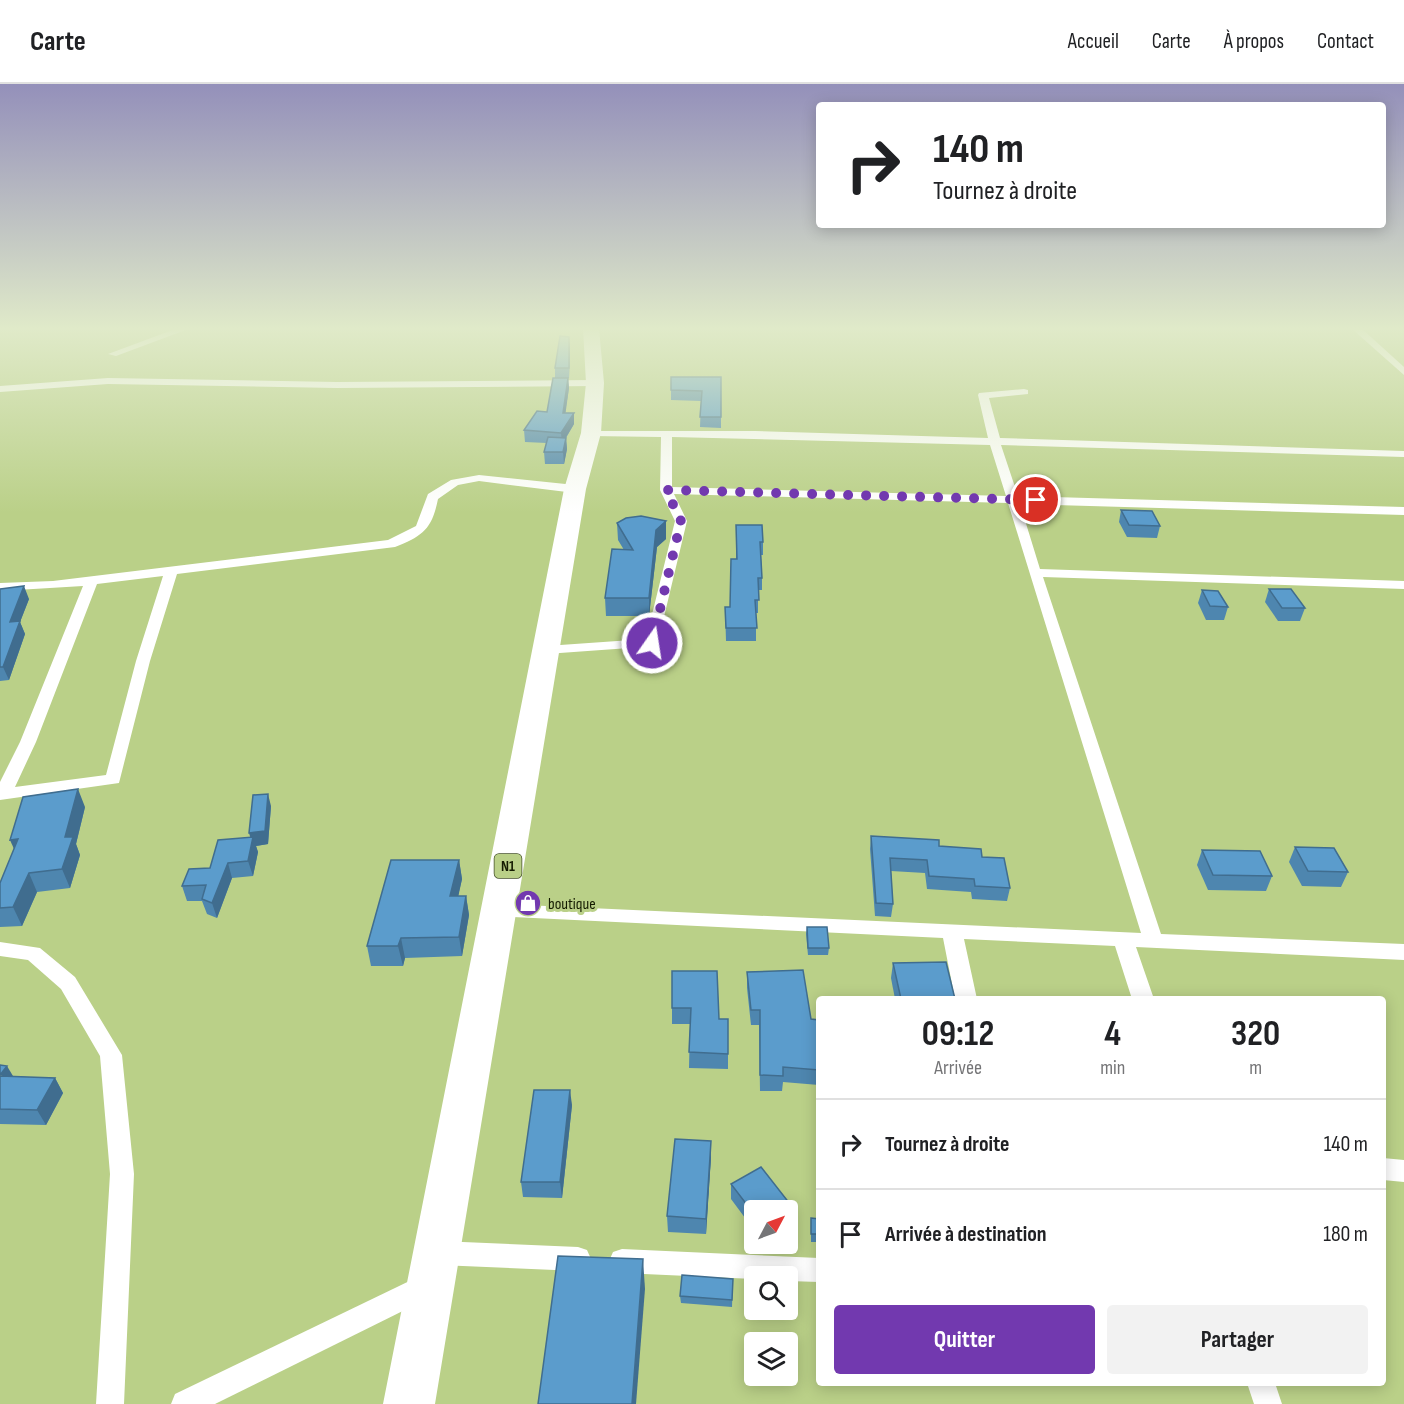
<!DOCTYPE html>
<html lang="fr">
<meta charset="utf-8">
<style>
body{margin:0;font-family:"Sofia Sans Condensed",sans-serif;background:#f2f2f2;color:#202124;height:100vh;display:flex;flex-direction:column;font-size:22px;white-space:nowrap}
*{box-sizing:border-box;margin:0}
p{font-size:20px;color:#757577}
.icon{flex:none;width:33px;height:33px;fill:none;stroke:currentColor;stroke-width:2;stroke-linecap:round;stroke-linejoin:round}
.map{position:relative;flex:1;overflow:hidden}
.sheet{position:absolute;left:816px;top:912px;width:570px;height:390px;display:flex;flex-direction:column;background:#fff;border-radius:6px;box-shadow:0 3px 15px #0003}
.sheet>*{flex:none}
.guide{position:absolute;left:816px;top:18px;width:570px;height:126px;border-radius:6px;box-shadow:0 3px 15px #0003;background:#fff;color:#202124;overflow:hidden}
.needle{width:39px;rotate:49deg}
.controls{position:absolute;left:744px;top:1116px;display:grid;gap:12px}
.controls a{display:grid;place-items:center;width:54px;height:54px;border-radius:6px;background:#fff;box-shadow:0 3px 15px #0003;font-size:30px}
.pin{position:absolute;display:grid;place-items:center;width:51px;height:51px;color:#fff;margin:-26px;border:3px solid #fff;border-radius:50%;box-shadow:0 2px 6px #0007}
.me{position:absolute;width:66px;margin:-33px;rotate:13deg;stroke-linejoin:round;filter:drop-shadow(0 0 4px #0008)}
.turn{display:flex;align-items:center;gap:21px;height:126px;padding:0 18px;font-size:27px}
.turn .icon{width:78px;height:78px;stroke-width:2.5}
.turn b{display:block;font-size:42px;line-height:51px}
.eta{display:flex;justify-content:space-evenly;align-items:center;height:102px;text-align:center}
.eta b{font-size:36px;font-weight:700;line-height:42px}
.button{display:flex;gap:12px;margin-top:auto;padding:12px 18px}
.button a{flex:1;height:69px;border-radius:6px;background:#7239af;color:#fff;font-size:24px;font-weight:700;line-height:69px;text-align:center}
.button a+a{background:#f2f2f2;color:#202124}
ul{padding:0;list-style:none}
li{display:flex;align-items:center;gap:18px;height:90px;padding:0 18px;border-top:2px solid #e0e0e0}
li div{flex:1}
li b{display:block;font-size:22px}
li em{font-style:normal}
header{display:flex;align-items:center;gap:36px;box-sizing:border-box;height:84px;padding:0 30px;background:#fff;border-bottom:2px solid #e0e0e0}
header strong{font-size:28px}
nav{display:flex;gap:33px;margin-inline-start:auto;font-size:21px}
.map>svg:first-child{display:block}
.lines{fill:none;stroke-linecap:round;stroke-linejoin:round}
.street{fill:#fff;fill-rule:evenodd}
.highway{fill:#fff;fill-rule:evenodd}
.wall{fill:#4e86af}
.shaded-wall{fill:#406d8f}
.building{fill:#5b9ccc;stroke:#406d8f;stroke-width:1.5}
.route{stroke:#7239af;stroke-width:10;stroke-dasharray:0 18}
.labels{text-anchor:middle;stroke-width:6;stroke-linejoin:round;paint-order:stroke}
.shield{fill:#bad088;stroke:#46512a;stroke-width:1.5}
.shield-label{font-size:15px;font-weight:bold;fill:#141b01}
.poi-label{font-size:16px;fill:#141b01;stroke:#bad088;text-anchor:start}
</style>
<header>
<strong>Carte</strong>
<nav><a>Accueil</a><a>Carte</a><a>À propos</a><a>Contact</a></nav>
</header>
<div class="map">
<svg width="1404" height="1320" viewBox="0 0 1404 1320">
<rect width="100%" height="100%" fill="#bad088"/>
<g class="lines">
<!-- street -->
<g class="street">
<polygon points="178,244 191,244 116,272 108,270"/>
<polygon points="1351,244 1361,244 1404,283 1404,291"/>
<polygon points="108,294 337,298 595,296 600,299 595,302 337,304 108,300 0,308 0,302"/>
<path d="M 1024,305 L 1028,306 L 1028,310 L 989,314 L 1000,354 L 1404,367 L 1404,373 L 1001,361 L 1018,412 L 1404,423 L 1404,431 L 1020,420 L 1040,485 L 1404,497 L 1404,505 L 1043,493 L 1161,850 L 1404,860 L 1404,876 L 1136,863 L 1154,915 L 1132,915 L 1115,862 L 964,855 L 977,915 L 955,915 L 943,854 L 493,832 L 490,827 L 493,822 L 500,820 L 1141,849 L 1008,419 L 674,410 L 687,437 L 657,562 L 546,570 L 539,566 L 546,562 L 646,555 L 675,437 L 660,406 L 661,353 L 591,352 L 587,351 L 587,347 L 755,347 L 988,354 L 978,311 L 979,309 ZM 672,353 L 990,361 L 1006,412 L 672,403 Z"/>
<path d="M 479,391 L 575,401 L 581,405 L 575,409 L 479,397 L 458,401 L 438,415 C 432,445 423,452 395,463 L 177,490 L 150,577 L 119,699 L 0,716 L 0,698 L 20,658 L 83,502 L 0,507 L 0,499 L 53,497 L 388,456 L 416,442 L 428,410 L 451,396 ZM 163,492 L 136,577 L 106,691 L 15,703 L 36,658 L 97,500 Z"/>
<polygon points="0,858 40,864 75,893 122,971 134,1090 124,1320 96,1320 110,1090 100,972 61,905 28,876 0,872"/>
<polygon points="1383,1074 1404,1076 1404,1098 1383,1096"/>
<polygon points="439,1157 578,1163 587,1166 591,1175 587,1184 578,1187 439,1181 430,1178 426,1169 430,1160"/>
<polygon points="622,1165 819,1174 819,1198 788,1197 788,1192 754,1192 754,1195 622,1189 613,1186 609,1177 613,1168"/>
<polygon points="424,1190 433,1194 437,1203 433,1212 215,1320 171,1320 175,1310"/>
<polygon points="1247,1299 1275,1299 1282,1320 1254,1320"/>
</g>
<!-- highway -->
<polygon class="highway" points="583,244 599,244 604,299 601,349 586,405 435,1320 383,1320 564,405 581,349 586,299"/>
</g>
<!-- wall -->
<g class="wall">
<polygon points="570,263 569,294 568,294 569,304 565,329 574,340 566,354 567,365 564,380 545,380 544,368 547,359 525,358 524,346 547,328 555,294 555,284"/>
<polygon points="671,293 721,293 721,344 700,343 701,317 671,316"/>
<polygon points="1121,426 1160,442 1157,454 1127,453 1119,438"/>
<polygon points="666,437 666,455 657,463 649,532 606,532 605,514 624,466 618,456 617,439"/>
<polygon points="736,441 763,458 763,471 761,471 762,494 762,506 758,506 758,529 756,529 756,557 726,557 725,523 730,523 736,475"/>
<polygon points="0,505 29,515 20,538 25,550 9,596 0,597"/>
<polygon points="1269,505 1305,524 1300,537 1278,537 1265,518"/>
<polygon points="1202,506 1228,523 1224,536 1206,536 1198,519"/>
<polygon points="271,722 268,760 256,762 258,768 253,792 232,794 217,834 207,830 202,817 187,817 182,802 210,784 251,754"/>
<polygon points="85,723 76,760 80,771 70,804 37,808 22,842 0,843 0,799 14,765"/>
<polygon points="871,752 982,773 1010,804 1007,817 972,815 971,808 927,805 925,789 891,787 893,820 891,833 875,832 870,765"/>
<polygon points="1295,763 1348,788 1341,803 1302,802 1289,778"/>
<polygon points="1202,766 1272,792 1266,807 1208,806 1197,781"/>
<polygon points="459,776 462,795 458,812 466,812 469,831 462,872 405,874 403,882 371,882 367,862"/>
<polygon points="807,843 829,864 828,871 808,871 806,850"/>
<polygon points="893,879 955,915 895,915 891,894"/>
<polygon points="672,887 719,935 728,935 728,985 689,984 690,940 672,940"/>
<polygon points="747,888 811,935 819,936 819,1001 783,998 782,1007 760,1007 759,941 751,941 747,904"/>
<polygon points="0,992 55,994 63,1009 46,1041 0,1040"/>
<polygon points="572,1021 562,1114 523,1113 521,1098"/>
<polygon points="711,1073 706,1150 668,1148 667,1132"/>
<polygon points="731,1100 790,1120 789,1135 754,1126 754,1146 731,1115"/>
<polygon points="811,1134 819,1135 819,1158 811,1158"/>
<polygon points="733,1195 732,1223 681,1219 680,1212"/>
</g>
<!-- shaded-wall -->
<g class="shaded-wall">
<polygon points="569,253 570,263 569,294"/>
<polygon points="568,294 569,304 564,340 563,329"/>
<polygon points="574,329 574,340 562,360 561,349"/>
<polygon points="566,354 567,365 564,380 563,368"/>
<polygon points="666,437 666,455 657,463 649,532 649,514 656,446"/>
<polygon points="24,502 29,515 20,538 25,550 9,596 3,583 10,538"/>
<polygon points="78,705 85,723 76,760 80,771 70,804 62,785 65,753"/>
<polygon points="268,710 271,722 268,760 256,762 258,768 253,792 248,777 252,759 249,749"/>
<polygon points="18,755 18,774 10,756"/>
<polygon points="459,776 462,795 454,832 450,812"/>
<polygon points="228,779 232,794 217,834 212,819"/>
<polygon points="29,789 37,808 22,842 13,823"/>
<polygon points="466,812 469,831 462,872 459,853"/>
<polygon points="401,854 405,874 403,882 398,862"/>
<polygon points="7,982 16,997 0,991"/>
<polygon points="55,994 63,1009 46,1041 37,1026"/>
<polygon points="570,1006 572,1021 562,1114 560,1098"/>
<polygon points="711,1057 711,1073 706,1150 706,1135"/>
<polygon points="790,1120 789,1135 788,1136 788,1126 779,1126"/>
<polygon points="643,1175 645,1205 636,1320 632,1320"/>
</g>
<!-- building -->
<g class="building">
<polygon points="560,252 569,253 569,284 555,284"/>
<polygon points="671,293 721,293 721,333 700,333 702,307 671,306"/>
<polygon points="553,294 568,294 563,329 574,329 561,349 524,346 537,327 547,328"/>
<polygon points="548,353 566,354 563,368 544,368"/>
<polygon points="1121,426 1152,427 1160,442 1129,441"/>
<polygon points="641,432 666,437 656,446 649,514 605,514 612,465 633,466 617,439 626,434"/>
<polygon points="736,441 762,441 763,458 760,458 762,494 758,494 759,516 755,516 757,544 726,544 725,523 730,523 731,475 737,475"/>
<polygon points="24,502 10,538 20,537 3,583 0,583 0,505"/>
<polygon points="1269,505 1291,505 1305,524 1282,524"/>
<polygon points="1202,506 1218,507 1228,523 1210,522"/>
<polygon points="78,705 65,753 73,753 62,785 29,789 13,823 0,824 0,799 18,755 10,756 23,713"/>
<polygon points="268,710 265,747 249,749 253,711"/>
<polygon points="871,752 939,756 939,762 981,765 982,773 1004,774 1010,804 975,802 974,795 929,792 927,776 890,774 893,820 876,819"/>
<polygon points="253,753 248,777 228,779 212,819 202,815 206,801 182,802 189,785 210,784 218,756"/>
<polygon points="1295,763 1334,764 1348,788 1308,787"/>
<polygon points="1202,766 1260,767 1272,792 1213,791"/>
<polygon points="391,776 459,776 450,812 466,812 459,853 401,854 398,862 367,862"/>
<polygon points="807,843 827,843 829,864 808,864"/>
<polygon points="946,878 955,915 901,915 893,879"/>
<polygon points="803,886 811,935 819,936 819,986 783,983 783,992 760,991 760,926 751,926 747,888"/>
<polygon points="672,887 717,887 719,935 728,935 728,970 689,968 691,924 672,924"/>
<polygon points="0,981 7,982 0,991"/>
<polygon points="0,992 55,994 37,1026 0,1025"/>
<polygon points="534,1006 570,1006 560,1098 521,1098"/>
<polygon points="675,1055 711,1057 706,1135 667,1132"/>
<polygon points="761,1083 790,1120 779,1126 754,1126 754,1130 731,1100"/>
<polygon points="811,1134 819,1135 819,1150 811,1150"/>
<polygon points="558,1172 643,1175 632,1320 538,1320"/>
<polygon points="682,1191 733,1195 732,1216 680,1212"/>
</g>
<!-- sky -->
<linearGradient id="sky" x2="0" y2="1"><stop stop-color="#9490ba"/><stop offset="0.57" stop-color="#e0eac9"/><stop offset="1" stop-color="#e0eac9" stop-opacity="0"/></linearGradient>
<rect width="1404" height="429" fill="url(#sky)"/>
<g class="lines">
<!-- route -->
<polyline class="route" points="652,559 681,437 666,406 1036,416"/>
</g>
<!-- icons -->
<defs>
<g id="shop-disc" transform="scale(1.35)"><circle r="9.5" fill="#7239af" stroke="#bad088"/><path d="M-5-2.5h2.3a2.7 3.5 0 0 1 5.4 0H5L5.5 6h-11ZM-1.5-2.5h3a1.5 2.3 0 0 0-3 0Z" fill="#fff"/></g>
</defs>
<g fill-rule="evenodd">
<use href="#shop-disc" x="528" y="819"/>
</g>
<g class="labels">
<!-- shield labels -->
<rect class="shield" x="494.5" y="770" width="27" height="24" rx="4.5"/>
<g class="shield-label">
<text x="508" y="787">N1</text>
</g>
<!-- poi labels -->
<g class="poi-label">
<text x="548" y="825">boutique</text>
</g>
</g>
</svg>
<div class="controls">
<a><svg class="needle" viewBox="-14 -14 28 28"><path d="M0-13l5 13h-10z" fill="#e53935"/><path d="M0 13l5-13h-10z" fill="#757577"/></svg></a>
<a><svg class="icon" aria-label="search" viewBox="0 0 24 24"><circle cx="10" cy="10" r="6"/><path d="M15 15l6 6"/></svg></a>
<a><svg class="icon" aria-label="layers" viewBox="0 0 24 24"><path d="M12 4l9 5-9 5-9-5zM3 14l9 5 9-5"/></svg></a>
</div>
<div class="pin" style="left:1036px;top:416px;background:#d93025"><svg class="icon" aria-label="arrive" viewBox="0 0 24 24"><path d="M6 21V4h12l-3 4 3 4H6"/></svg></div>
<svg class="me" style="left:652px;top:559px" viewBox="-20 -20 40 40"><circle r="17" fill="#7239af" stroke="#fff" stroke-width="3"/><path d="M0-11L8 9 0 5-8 9z" fill="#fff"/></svg>
<div class="guide">
<div class="turn"><svg class="icon" aria-label="right" viewBox="0 0 24 24"><path d="M7 20v-9h11M14 6l5 5-5 5"/></svg><div><b>140 m</b>Tournez à droite</div></div>
</div>
<section class="sheet">
<div class="eta">
<div><b>09:12</b><p>Arrivée</p></div>
<div><b>4</b><p>min</p></div>
<div><b>320</b><p>m</p></div>
</div>
<ul>
<li><svg class="icon" aria-label="right" viewBox="0 0 24 24"><path d="M7 20v-9h11M14 6l5 5-5 5"/></svg><div><b>Tournez à droite</b></div><em>140 m</em></li>
<li><svg class="icon" aria-label="arrive" viewBox="0 0 24 24"><path d="M6 21V4h12l-3 4 3 4H6"/></svg><div><b>Arrivée à destination</b></div><em>180 m</em></li>
</ul>
<div class="button"><a>Quitter</a><a>Partager</a></div>
</section>
</div>
